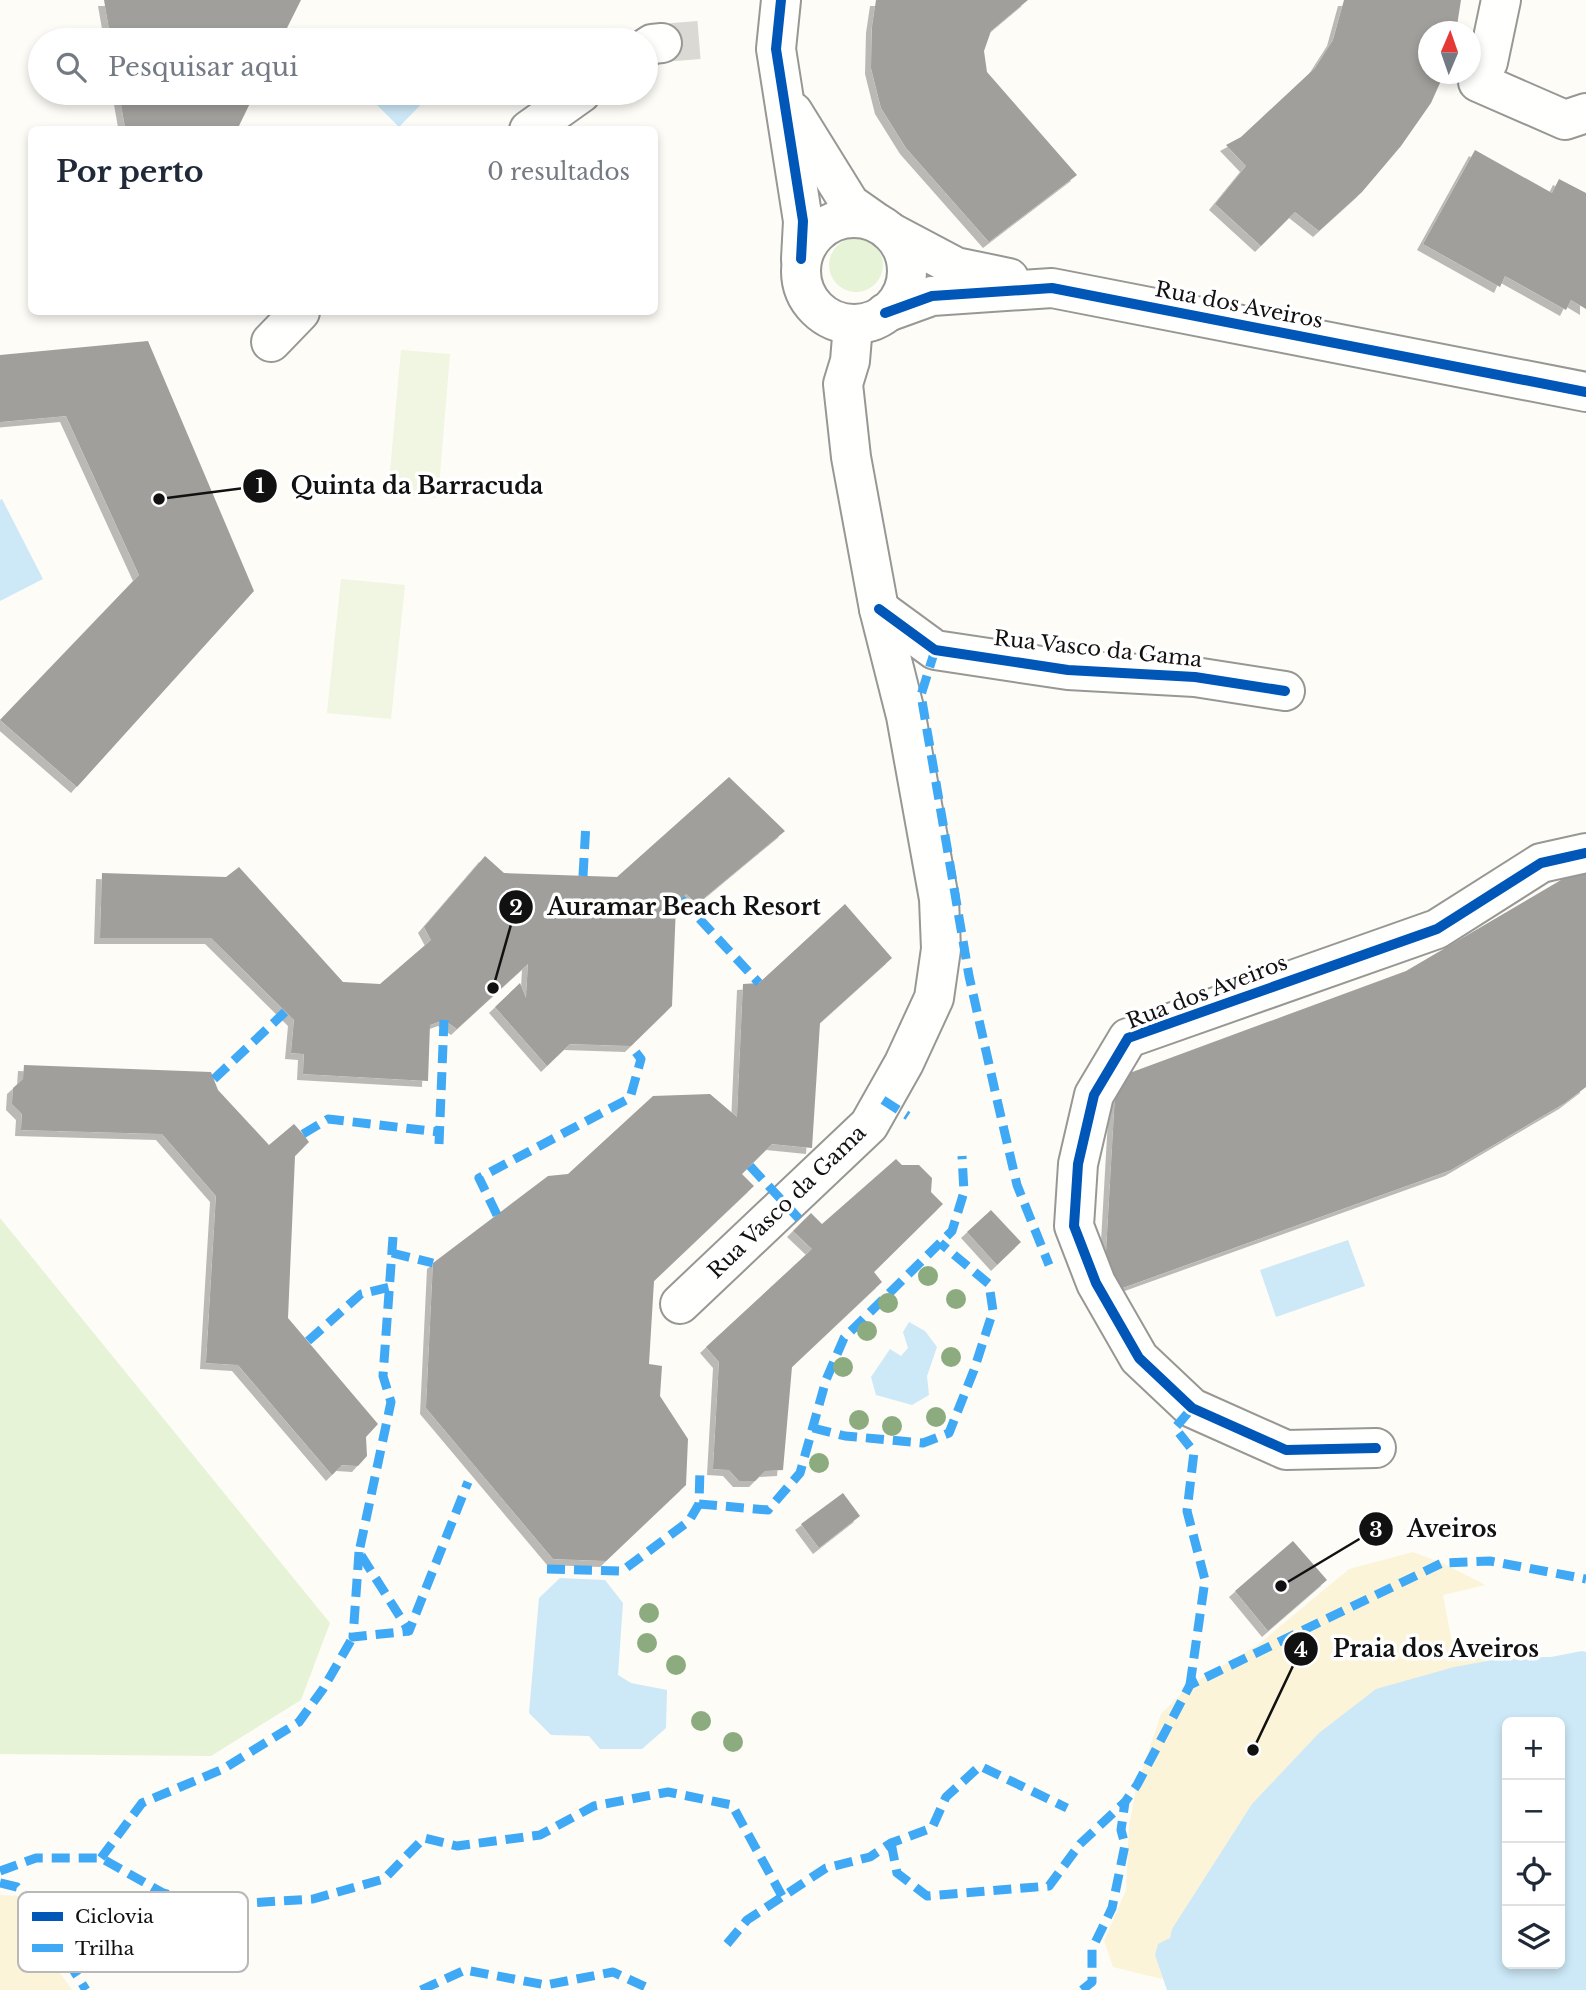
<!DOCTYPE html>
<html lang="pt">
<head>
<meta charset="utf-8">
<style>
	body { margin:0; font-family:"Libre Baskerville",serif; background:#f2f2f3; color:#1f2937 }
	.controls { position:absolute; right:21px; bottom:21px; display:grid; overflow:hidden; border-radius:10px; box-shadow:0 4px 10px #0003 }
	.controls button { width:63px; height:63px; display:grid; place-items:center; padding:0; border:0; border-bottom:2px solid #e0e1e3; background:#fff; color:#1f2937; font:35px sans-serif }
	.compass { position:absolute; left:1418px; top:21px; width:63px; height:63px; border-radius:50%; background:#fff; box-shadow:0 4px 10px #0003; rotate:2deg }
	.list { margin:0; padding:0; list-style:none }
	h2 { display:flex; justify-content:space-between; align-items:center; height:91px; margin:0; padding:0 28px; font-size:30px }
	h2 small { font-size:23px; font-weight:400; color:#747a83 }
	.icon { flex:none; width:38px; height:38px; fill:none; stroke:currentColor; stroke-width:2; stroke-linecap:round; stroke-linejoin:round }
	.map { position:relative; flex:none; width:1586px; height:1990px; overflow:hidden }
	.search { position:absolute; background:#fff; box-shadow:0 4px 10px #0003; left:28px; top:28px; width:630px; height:77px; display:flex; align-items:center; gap:18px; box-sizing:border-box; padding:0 24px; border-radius:38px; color:#747a83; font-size:26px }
	.panel { position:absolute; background:#fff; box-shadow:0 4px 10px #0003; left:28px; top:126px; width:630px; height:189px; border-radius:10px }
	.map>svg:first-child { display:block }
	.green { fill:#e7f3d7 }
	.sand { fill:#fcf4d9 }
	.pitch { fill:#f0f6e1 }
	.water { fill:#cde8f7; fill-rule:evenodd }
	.building { fill:#a19f9c; filter:url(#shadow) }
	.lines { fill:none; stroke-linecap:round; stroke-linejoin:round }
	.minor-tunnel { stroke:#dad9d4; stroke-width:38; stroke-dasharray:38 19; stroke-linecap:butt }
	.minor-casing { stroke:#979795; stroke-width:42 }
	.minor { stroke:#fffffe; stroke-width:38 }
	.quiet { stroke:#3fa9f5; stroke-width:9; stroke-dasharray:18 9; stroke-linecap:butt }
	.cycleway-casing { stroke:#fff; stroke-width:15 }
	.cycleway { stroke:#0057b8; stroke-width:10 }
	.tree { fill:#8cac80 }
	.labels { text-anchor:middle; stroke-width:7; stroke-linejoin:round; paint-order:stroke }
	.street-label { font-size:21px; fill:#111; stroke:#fff }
	.key { fill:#fff; stroke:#b8b8b8; stroke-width:2 }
	.key-label { font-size:19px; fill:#111 }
	.leader { fill:none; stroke:#111; stroke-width:2.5 }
	.callout-dot { fill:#111; stroke:#fff; stroke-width:2.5 }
	.mark-label { font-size:21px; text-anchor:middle; font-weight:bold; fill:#fff }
	.callout-label { font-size:23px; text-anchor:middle; font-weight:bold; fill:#111; stroke:#fff; stroke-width:7; stroke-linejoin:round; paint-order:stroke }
</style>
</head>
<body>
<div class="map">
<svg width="1586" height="1990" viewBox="0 0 1586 1990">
	<defs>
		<filter id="shadow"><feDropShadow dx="-6" dy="6" stdDeviation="0" flood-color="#0004"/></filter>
	</defs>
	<rect width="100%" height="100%" fill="#fdfcf7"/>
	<!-- green -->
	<g class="green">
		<circle cx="856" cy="265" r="27"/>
		<path d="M0 1218 330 1623 301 1700 211 1756 0 1754Z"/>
	</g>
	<!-- sand -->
	<g class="sand">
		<path d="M1413 1552 1442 1563 1486 1585 1443 1595 1453 1647 1504 1658 1185 1940 1162 1979 1113 1967 1104 1941 1126 1890 1129 1826 1137 1785 1161 1714 1190 1685 1259 1644 1349 1569Z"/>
		<path d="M0 1895 21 1896 34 1912 31 1942 58 1970 72 1990H0Z"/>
	</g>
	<!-- pitch -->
	<g class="pitch">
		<path d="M401 350 450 354 438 498 388 494Z"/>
		<path d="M341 579 405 585 391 719 327 713Z"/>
	</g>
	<!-- water -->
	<g class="water">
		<path d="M387 93H432L399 127 376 104Z"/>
		<path d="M2 499 43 579 0 601V500Z"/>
		<path d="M1348 1240 1365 1286 1276 1317 1260 1270Z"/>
		<path d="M909 1322 925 1331 937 1347 927 1376 929 1395 912 1405 876 1395 871 1377 890 1349 901 1356 908 1348 903 1332Z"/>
		<path d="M560 1578 605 1580 623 1603 618 1675 631 1683 667 1690 666 1728 642 1749H600L589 1736 551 1735 529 1713 539 1598Z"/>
		<path d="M1582 1651 1586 1652V1990H1167L1155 1955 1158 1944 1170 1938 1172 1929 1252 1804 1319 1733 1376 1689 1454 1667 1504 1658 1551 1657ZM1560 1722V1964H1507V1722Z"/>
	</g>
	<!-- building -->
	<g class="building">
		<path d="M104 0H301L281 40H111Z"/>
		<path d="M876 0H1028L991 31 984 51 987 72 1077 175 989 242 906 148 881 108 871 68 872 27Z"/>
		<path d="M1344 0H1461L1456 32H1428V74H1444L1431 103 1401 146 1362 192 1319 231 1295 212 1261 246 1215 204 1246 166 1226 145 1241 137 1315 68 1333 40Z"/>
		<path d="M119 93H255L237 130 125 127Z"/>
		<path d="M1475 150 1552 193 1559 179 1586 193V309L1571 300 1566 310 1505 276 1500 287 1423 244Z"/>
		<path d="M148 341 254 591 77 787 0 720 139 575 66 416 0 422V355Z"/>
		<path d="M729 777 785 831 697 904 686 894 676 905 672 1006 631 1046 570 1044 547 1066 495 1007 520 983 526 998 528 964 457 1029 444 1020 430 1025 428 1081 303 1074 304 1054 291 1053 294 1020 211 938H100L102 873 226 877 239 867 343 982 380 984 431 940 424 927 485 856 504 873 617 877Z"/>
		<path d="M1578 870 1586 871V1087L1565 1103 1451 1170 1114 1291 1106 1253 1116 1078 1406 971Z"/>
		<path d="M845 904 892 958 820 1023 812 1148 772 1144 742 1174 754 1186 654 1281 649 1364 662 1366 660 1396 688 1439 686 1485 606 1561 553 1559 426 1408 433 1263 548 1176 568 1174 653 1096 710 1094 737 1117 743 984 759 983Z"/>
		<path d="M24 1065 211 1072 218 1090 269 1145 294 1124 303 1134 309 1142 295 1156 288 1318 378 1424 366 1437 367 1456 358 1466 342 1465 332 1475 238 1365 206 1363 216 1196 162 1134 21 1130 22 1114 12 1104 13 1088 23 1079Z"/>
		<path d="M896 1159 902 1165H919L932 1178 931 1192 943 1204 874 1272 882 1282 792 1367 783 1470 765 1471 755 1481H739L729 1470 713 1469 719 1362 706 1347 812 1249 793 1231 811 1213 822 1224Z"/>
		<path d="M991 1210 1021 1242 997 1265 967 1232Z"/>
		<path d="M843 1493 860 1516 819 1548 801 1524Z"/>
		<path d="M1293 1541 1327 1580 1268 1631 1235 1591Z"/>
	</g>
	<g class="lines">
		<!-- minor-tunnel -->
		<path class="minor-tunnel" d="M662 43 699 40"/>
		<!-- minor casing -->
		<g class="minor-casing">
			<g id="minor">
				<path d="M781 0 776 49 803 221 801 259"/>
				<path d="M1501 0 1488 62 1478 82 1565 120 1586 113"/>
				<path d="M646 48 652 44 662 43"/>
				<path d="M793 112 850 204 877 223"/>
				<path d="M529 130 581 93"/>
				<circle cx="854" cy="271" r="53"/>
				<path d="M890 232 956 267 1009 278"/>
				<path d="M885 313 932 296 1052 288 1586 392"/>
				<path d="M271 342 300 312"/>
				<path d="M879 609 935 650 1068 670 1195 677 1285 691"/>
				<path d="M680 1304 869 1125 904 1063 934 998 941 949 939 899 906 716 879 609 851 457 843 384 850 361 853 325"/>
				<path d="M1376 1448 1286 1450 1192 1408 1139 1358 1096 1283 1074 1226 1078 1164 1094 1095 1128 1038 1437 929 1541 863 1586 853"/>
			</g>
		</g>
		<!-- minor -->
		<use href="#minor" class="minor"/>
		<!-- quiet -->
		<g class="quiet">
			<path d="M935 650 921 695 969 976 998 1104 1017 1185 1049 1265"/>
			<path d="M583 876 586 823"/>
			<path d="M681 899 759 983"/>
			<path d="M214 1079 285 1012"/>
			<path d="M883 1100 908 1116"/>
			<path d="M303 1134 328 1119 439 1132"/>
			<path d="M439 1144 444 1020"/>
			<path d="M750 1166 802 1222"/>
			<path d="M497 1215 479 1178 630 1098 641 1059 631 1046"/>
			<path d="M393 1237 383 1376 391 1402 359 1552 409 1631 468 1482"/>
			<path d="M392 1253 433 1263"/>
			<path d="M308 1341 361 1294 390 1287"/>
			<path d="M813 1428 845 1436 923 1443 949 1433 974 1370 993 1311 989 1284 940 1243"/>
			<path d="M699 1504 768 1510 800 1473 826 1380 844 1338 952 1231 964 1192 962 1156"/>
			<path d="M359 1552 353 1637 409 1631"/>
			<path d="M547 1569 622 1571 689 1521 699 1504 700 1468"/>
			<path d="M1190 1685 1205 1580 1187 1511 1194 1452 1175 1428 1192 1408"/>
			<path d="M891 1843 897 1873 927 1896 1049 1886 1080 1844 1125 1802"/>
			<path d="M101 1858 142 1803 223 1769 299 1722 323 1689 353 1637"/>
			<path d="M0 1871 36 1858H101L163 1893 214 1905 313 1899 384 1879 424 1838 457 1846 540 1835 594 1806 668 1792 732 1805 782 1896"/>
			<path d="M0 1883 17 1887 48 1920 67 1960 86 1990"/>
			<path d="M727 1944 747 1920 826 1868 870 1857 891 1843 932 1828 946 1797 980 1766 1067 1808"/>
			<path d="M421 1990 465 1970 546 1985 613 1972 652 1990"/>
			<path d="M1082 1990 1092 1982V1949L1112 1908 1125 1845 1121 1830 1125 1802 1137 1785 1190 1685 1442 1563 1490 1561 1586 1579"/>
		</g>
		<!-- cycleway casing -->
		<g class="cycleway-casing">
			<g id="cycleway">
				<path d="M781 0 776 49 803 221 801 259"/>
				<path d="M885 313 932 296 1052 288 1586 392"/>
				<path d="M879 609 935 650 1068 670 1195 677 1285 691"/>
				<path d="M1376 1448 1286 1450 1192 1408 1139 1358 1096 1283 1074 1226 1078 1164 1094 1095 1128 1038 1437 929 1541 863 1586 853"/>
			</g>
		</g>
		<!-- cycleway -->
		<use href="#cycleway" class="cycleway"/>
	</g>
	<!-- trees -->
	<g class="tree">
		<circle cx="928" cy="1276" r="10"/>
		<circle cx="956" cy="1299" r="10"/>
		<circle cx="888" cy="1303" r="10"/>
		<circle cx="867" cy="1331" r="10"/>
		<circle cx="951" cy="1357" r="10"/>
		<circle cx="843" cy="1367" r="10"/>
		<circle cx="936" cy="1417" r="10"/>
		<circle cx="859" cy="1420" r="10"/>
		<circle cx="892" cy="1426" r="10"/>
		<circle cx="819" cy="1463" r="10"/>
		<circle cx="649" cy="1613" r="10"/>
		<circle cx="647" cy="1643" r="10"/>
		<circle cx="676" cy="1665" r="10"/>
		<circle cx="701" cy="1721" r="10"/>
		<circle cx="733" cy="1742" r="10"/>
	</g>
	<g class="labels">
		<!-- street labels -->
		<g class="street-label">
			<text transform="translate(1239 305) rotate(11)" y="7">Rua dos Aveiros</text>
			<text transform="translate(1098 649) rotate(6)" y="7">Rua Vasco da Gama</text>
			<text transform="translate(1207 992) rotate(-21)" y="7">Rua dos Aveiros</text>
			<text transform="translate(787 1202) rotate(-44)" y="7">Rua Vasco da Gama</text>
		</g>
	</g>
	<!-- legend -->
	<rect x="18" y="1892" width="230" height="80" rx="10" class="key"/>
	<rect x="32" y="1912" width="31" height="9" fill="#0057b8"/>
	<rect x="32" y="1944" width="31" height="8" fill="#3fa9f5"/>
	<g class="key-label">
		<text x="75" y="1923">Ciclovia</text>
		<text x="75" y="1955">Trilha</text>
	</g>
	<!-- callouts -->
	<path class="leader" d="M159 499L260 486M493 988L516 907M1281 1586L1376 1529M1253 1750L1301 1649"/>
	<g class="callout-dot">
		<circle cx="159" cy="499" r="7"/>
		<circle cx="493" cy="988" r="7"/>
		<circle cx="1281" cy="1586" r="7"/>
		<circle cx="1253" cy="1750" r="7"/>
		<circle cx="260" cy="486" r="18"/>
		<circle cx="516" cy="907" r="18"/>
		<circle cx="1376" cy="1529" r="18"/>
		<circle cx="1301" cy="1649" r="18"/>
	</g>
	<g class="mark-label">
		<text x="260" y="493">1</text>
		<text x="516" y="915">2</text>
		<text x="1376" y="1537">3</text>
		<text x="1301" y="1657">4</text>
	</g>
	<g class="callout-label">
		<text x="417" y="494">Quinta da Barracuda</text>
		<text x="684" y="915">Auramar Beach Resort</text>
		<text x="1452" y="1537">Aveiros</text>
		<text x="1436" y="1657">Praia dos Aveiros</text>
	</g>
</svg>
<div class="controls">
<button>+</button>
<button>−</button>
<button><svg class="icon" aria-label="locate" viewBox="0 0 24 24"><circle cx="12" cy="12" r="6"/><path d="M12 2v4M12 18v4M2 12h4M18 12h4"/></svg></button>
<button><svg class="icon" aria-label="layers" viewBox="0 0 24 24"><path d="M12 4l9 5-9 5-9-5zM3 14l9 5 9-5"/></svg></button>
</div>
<svg class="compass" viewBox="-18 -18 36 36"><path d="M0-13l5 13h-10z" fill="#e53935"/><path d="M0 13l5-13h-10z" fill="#747a83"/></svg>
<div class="search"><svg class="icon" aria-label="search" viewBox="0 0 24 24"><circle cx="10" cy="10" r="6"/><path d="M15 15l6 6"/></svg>Pesquisar aqui</div>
<section class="panel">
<h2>Por perto<small>0 resultados</small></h2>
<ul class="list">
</ul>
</section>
</div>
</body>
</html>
